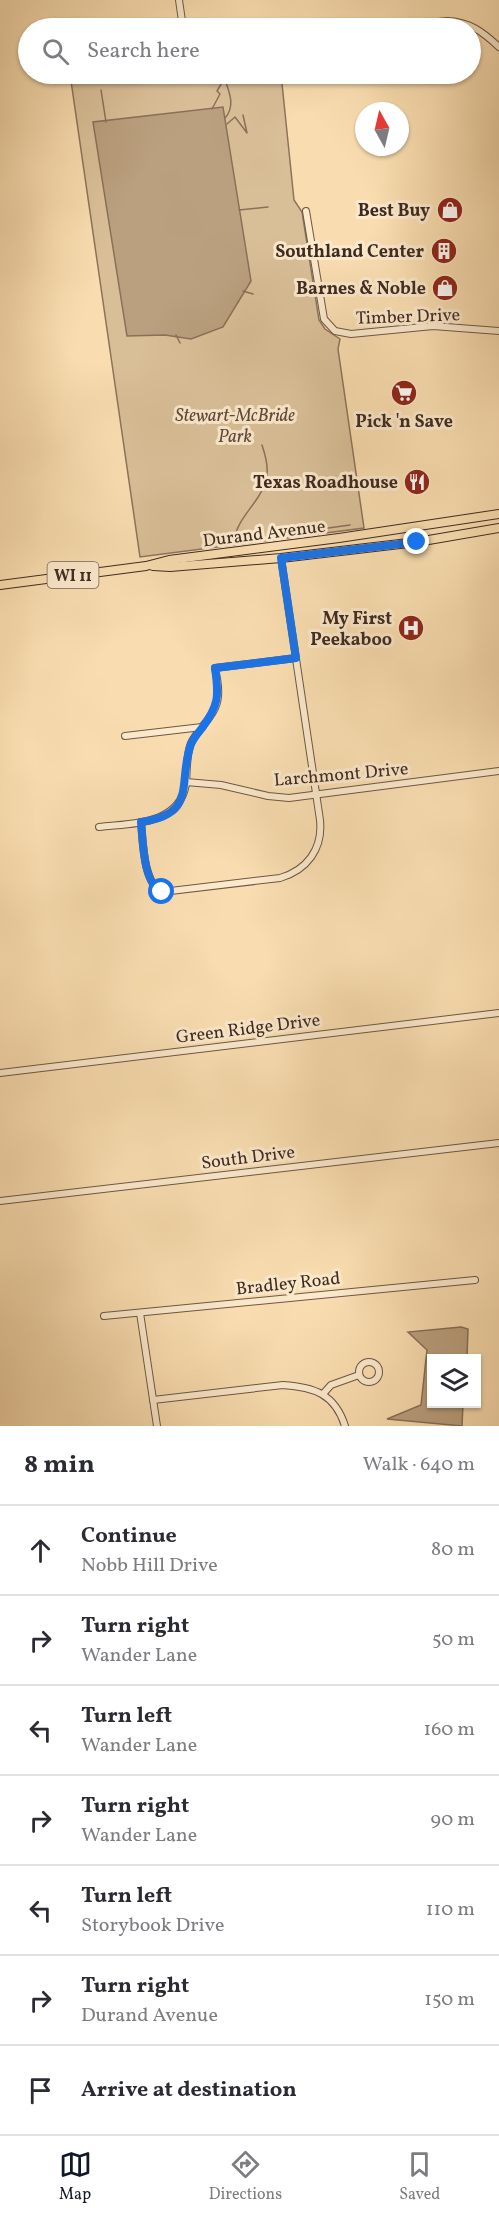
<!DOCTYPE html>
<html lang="en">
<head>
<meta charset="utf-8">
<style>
	body { margin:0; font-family:Vollkorn,serif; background:#f2f2f3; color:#2b2b33 }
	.controls { position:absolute; right:18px; bottom:18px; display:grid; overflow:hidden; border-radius:0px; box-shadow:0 2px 4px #0004 }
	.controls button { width:54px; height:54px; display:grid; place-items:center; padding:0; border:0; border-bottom:2px solid #e1e1e2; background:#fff; color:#2b2b33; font:30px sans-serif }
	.compass { position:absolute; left:355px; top:102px; width:54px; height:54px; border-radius:50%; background:#fff; box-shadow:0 2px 4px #0004; rotate:352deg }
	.stop { position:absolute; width:18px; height:18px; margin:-14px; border:4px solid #1a73e8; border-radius:50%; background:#fff }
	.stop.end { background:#1a73e8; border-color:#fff; box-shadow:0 2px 6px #0008 }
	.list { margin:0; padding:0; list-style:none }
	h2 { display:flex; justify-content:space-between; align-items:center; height:78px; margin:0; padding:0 24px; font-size:26px }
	h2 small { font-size:20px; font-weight:400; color:#7c7c81 }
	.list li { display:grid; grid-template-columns:39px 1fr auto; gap:18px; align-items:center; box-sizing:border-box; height:90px; padding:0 24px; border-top:2px solid #e1e1e2 }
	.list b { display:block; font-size:22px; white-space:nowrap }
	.list p { margin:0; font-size:20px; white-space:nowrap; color:#7c7c81 }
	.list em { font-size:20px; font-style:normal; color:#7c7c81 }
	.icon { flex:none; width:33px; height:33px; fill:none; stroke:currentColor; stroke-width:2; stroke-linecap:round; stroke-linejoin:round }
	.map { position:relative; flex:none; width:499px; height:1426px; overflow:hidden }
	.search { position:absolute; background:#fff; box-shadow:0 2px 4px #0004; left:18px; right:18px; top:18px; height:66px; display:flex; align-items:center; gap:15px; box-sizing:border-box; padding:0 21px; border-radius:33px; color:#7c7c81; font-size:22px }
	.sheet { height:708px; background:#fff }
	nav { display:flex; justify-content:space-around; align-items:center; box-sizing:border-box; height:84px; border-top:2px solid #e1e1e2; background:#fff; font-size:16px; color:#7c7c81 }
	nav a { display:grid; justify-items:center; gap:3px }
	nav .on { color:#111827 }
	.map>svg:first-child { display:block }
	.green { fill:#d9bf98; stroke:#8c745c; stroke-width:1.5 }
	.water { fill:#baa07f; stroke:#897159; stroke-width:1.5 }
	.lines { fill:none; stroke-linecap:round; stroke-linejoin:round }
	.stream { stroke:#897159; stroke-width:1.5 }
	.minor-casing { stroke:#6e5745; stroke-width:8 }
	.major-casing { stroke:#3f2a21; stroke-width:10 }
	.minor { stroke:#fbe9cc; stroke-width:6 }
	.major { stroke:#f9ddb0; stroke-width:8 }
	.route { stroke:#1a73e8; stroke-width:8 }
	.labels { text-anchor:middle; stroke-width:6; stroke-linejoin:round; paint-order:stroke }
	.shield { fill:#fbe9cc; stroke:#776354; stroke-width:1.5 }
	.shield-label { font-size:16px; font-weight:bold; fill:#3f2a21 }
	.poi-label { font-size:18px; font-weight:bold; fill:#3f2a21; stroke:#fbe9cc; text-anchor:end }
	.street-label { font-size:18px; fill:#3f2a21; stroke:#fbe9cc }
	.park-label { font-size:18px; font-style:italic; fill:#5e4839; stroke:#fbe9cc }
</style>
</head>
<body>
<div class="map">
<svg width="499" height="1426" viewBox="0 0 499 1426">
	<rect width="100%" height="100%" fill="#f9ddb0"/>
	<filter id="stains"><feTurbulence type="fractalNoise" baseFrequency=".00333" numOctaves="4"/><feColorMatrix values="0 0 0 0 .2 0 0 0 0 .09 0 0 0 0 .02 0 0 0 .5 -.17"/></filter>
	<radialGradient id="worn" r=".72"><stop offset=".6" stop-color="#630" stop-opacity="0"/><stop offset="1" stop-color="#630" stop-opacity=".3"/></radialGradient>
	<!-- green -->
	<path class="green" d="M70 74H281L294 200 302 212 319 320 325 329 340 339 338 349 364 528 140 557Z"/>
	<!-- water -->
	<g class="water">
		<path d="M223 107 251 281 223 327 191 339 165 335 127 336 93 122Z"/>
		<path d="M461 1327 468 1329 467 1358H432V1404H463L462 1426 387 1419 421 1405 427 1350 408 1332Z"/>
	</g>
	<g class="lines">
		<!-- stream -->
		<g class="stream">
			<path d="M224 77C229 91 236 106 225 118"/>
			<path d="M101 90 106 122"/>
			<path d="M212 109 220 94 217 91 227 74"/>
			<path d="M227 124 235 117 247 133 243 115"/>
			<path d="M239 210 268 207"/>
			<path d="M243 291 253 294"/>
			<path d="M176 335 180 343"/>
			<path d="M262 445C265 454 268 464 267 473 265 500 237 515 234 541L350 525"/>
		</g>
		<!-- minor casing -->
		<g class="minor-casing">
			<g id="minor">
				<path d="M179 0 183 28"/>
				<path d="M377 28 448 21C470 22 483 32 499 47"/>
				<path d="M306 211 324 319 335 331 351 334 433 326 499 331"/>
				<path d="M125 736 202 727"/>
				<path d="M186 782 221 785 268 796 289 798 499 771"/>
				<path d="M141 822C143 841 143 883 162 892L280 878C307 870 323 849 320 820L281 558"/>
				<path d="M99 827C131 823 179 826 186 784 187 771 186 756 191 743 199 727 217 715 218 696 219 687 217 677 215 668L296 658"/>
				<path d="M0 1073 499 1013"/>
				<path d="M0 1201 499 1143"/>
				<path d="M140 1313 157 1426"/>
				<path d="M104 1316 475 1280"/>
				<circle cx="369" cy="1372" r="10"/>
				<path d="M323 1394 331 1385 359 1375"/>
				<path d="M153 1400 283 1385C314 1387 335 1394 345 1426"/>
			</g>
		</g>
		<!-- major casing -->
		<g class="major-casing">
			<g id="major">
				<path d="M153 566 170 567 281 558 417 542 499 528"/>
				<path d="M0 585 146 566 169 560 339 538 499 514"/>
			</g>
		</g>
		<!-- minor -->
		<use href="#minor" class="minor"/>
		<!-- major -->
		<use href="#major" class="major"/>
	</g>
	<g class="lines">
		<!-- route -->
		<path class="route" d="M162 892C143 884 143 841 141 822 197 814 178 785 190 747 192 740 197 734 202 728 219 705 219 696 215 668L296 658 281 558 417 542"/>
	</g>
	<!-- icons -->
	<defs>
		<g id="shop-disc" transform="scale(1.35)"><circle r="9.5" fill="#8f2418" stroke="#fbe9cc"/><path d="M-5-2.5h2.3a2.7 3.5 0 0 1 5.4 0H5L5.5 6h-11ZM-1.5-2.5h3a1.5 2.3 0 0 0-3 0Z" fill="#fff"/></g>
		<g id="building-disc" transform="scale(1.35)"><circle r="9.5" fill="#8f2418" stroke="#fbe9cc"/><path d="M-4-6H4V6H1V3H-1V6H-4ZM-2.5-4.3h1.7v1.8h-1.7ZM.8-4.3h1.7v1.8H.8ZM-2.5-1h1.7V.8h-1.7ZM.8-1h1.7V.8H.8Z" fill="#fff"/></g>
		<g id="supermarket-disc" transform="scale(1.35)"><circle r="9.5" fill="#8f2418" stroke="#fbe9cc"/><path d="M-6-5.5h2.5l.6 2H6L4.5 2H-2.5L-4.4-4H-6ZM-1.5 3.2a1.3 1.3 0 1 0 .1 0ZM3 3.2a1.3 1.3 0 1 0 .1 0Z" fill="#fff"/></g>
		<g id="restaurant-disc" transform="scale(1.35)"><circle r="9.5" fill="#8f2418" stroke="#fbe9cc"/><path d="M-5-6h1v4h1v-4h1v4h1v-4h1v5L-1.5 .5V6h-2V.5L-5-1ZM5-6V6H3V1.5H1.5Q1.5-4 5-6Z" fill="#fff"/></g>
		<g id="hospital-disc" transform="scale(1.35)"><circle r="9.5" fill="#8f2418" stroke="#fbe9cc"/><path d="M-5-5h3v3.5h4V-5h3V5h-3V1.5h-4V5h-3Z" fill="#fff"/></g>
	</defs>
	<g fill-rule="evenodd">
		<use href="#shop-disc" x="450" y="210"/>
		<use href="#building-disc" x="444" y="251"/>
		<use href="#shop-disc" x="445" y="288"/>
		<use href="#supermarket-disc" x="404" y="393"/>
		<use href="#restaurant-disc" x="417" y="482"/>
		<use href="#hospital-disc" x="411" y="628"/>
	</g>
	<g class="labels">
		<!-- shield labels -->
		<rect class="shield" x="47.5" y="562" width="51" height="26" rx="4.5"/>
		<g class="shield-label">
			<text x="73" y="581">WI 11</text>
		</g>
		<!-- poi labels -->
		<g class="poi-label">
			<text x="430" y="216">Best Buy</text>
			<text x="424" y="257">Southland Center</text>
			<text x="426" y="294">Barnes &amp; Noble</text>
			<text x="404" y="427" text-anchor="middle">Pick 'n Save</text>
			<text x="398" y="488">Texas Roadhouse</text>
			<text x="392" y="624">My First<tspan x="392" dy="21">Peekaboo</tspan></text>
		</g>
		<!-- street labels -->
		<g class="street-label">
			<text transform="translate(408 316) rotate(-2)" y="6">Timber Drive</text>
			<text transform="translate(264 533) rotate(-7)" y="6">Durand Avenue</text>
			<text transform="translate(341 774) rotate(-5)" y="6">Larchmont Drive</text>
			<text transform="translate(248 1028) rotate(-7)" y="6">Green Ridge Drive</text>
			<text transform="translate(248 1157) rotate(-7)" y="6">South Drive</text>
			<text transform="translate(288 1283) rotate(-6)" y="6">Bradley Road</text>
		</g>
		<!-- park labels -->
		<g class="park-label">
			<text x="235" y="421">Stewart-McBride<tspan x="235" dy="21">Park</tspan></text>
		</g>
	</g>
	<rect width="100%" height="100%" filter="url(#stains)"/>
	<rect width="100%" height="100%" fill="url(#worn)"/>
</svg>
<div class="controls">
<button><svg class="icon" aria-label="layers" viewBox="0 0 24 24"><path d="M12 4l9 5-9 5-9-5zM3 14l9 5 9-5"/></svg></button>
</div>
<svg class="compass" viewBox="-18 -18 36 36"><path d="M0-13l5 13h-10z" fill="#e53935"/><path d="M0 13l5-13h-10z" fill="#7c7c81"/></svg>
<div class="stop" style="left:162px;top:892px"></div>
<div class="stop end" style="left:417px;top:542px"></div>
<div class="search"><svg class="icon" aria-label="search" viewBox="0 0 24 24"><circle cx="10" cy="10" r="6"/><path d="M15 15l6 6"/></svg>Search here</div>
</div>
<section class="sheet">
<h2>8 min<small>Walk · 640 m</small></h2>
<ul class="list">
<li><svg class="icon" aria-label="ahead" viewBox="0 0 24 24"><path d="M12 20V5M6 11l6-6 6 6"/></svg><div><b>Continue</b><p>Nobb Hill Drive</p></div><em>80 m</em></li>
<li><svg class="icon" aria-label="right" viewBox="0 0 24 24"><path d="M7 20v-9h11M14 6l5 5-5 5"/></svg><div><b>Turn right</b><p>Wander Lane</p></div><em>50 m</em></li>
<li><svg class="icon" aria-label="left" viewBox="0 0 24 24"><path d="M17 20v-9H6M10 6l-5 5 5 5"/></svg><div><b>Turn left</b><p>Wander Lane</p></div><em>160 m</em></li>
<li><svg class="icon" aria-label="right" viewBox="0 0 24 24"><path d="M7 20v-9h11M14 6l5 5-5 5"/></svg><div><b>Turn right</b><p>Wander Lane</p></div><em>90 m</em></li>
<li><svg class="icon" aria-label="left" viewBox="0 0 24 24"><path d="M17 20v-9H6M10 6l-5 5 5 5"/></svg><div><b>Turn left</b><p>Storybook Drive</p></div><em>110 m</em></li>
<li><svg class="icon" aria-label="right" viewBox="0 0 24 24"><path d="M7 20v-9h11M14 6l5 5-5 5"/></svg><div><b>Turn right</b><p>Durand Avenue</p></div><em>150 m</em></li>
<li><svg class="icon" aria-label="arrive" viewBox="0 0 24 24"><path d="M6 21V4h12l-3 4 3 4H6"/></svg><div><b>Arrive at destination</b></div></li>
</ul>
</section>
<nav>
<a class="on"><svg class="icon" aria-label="map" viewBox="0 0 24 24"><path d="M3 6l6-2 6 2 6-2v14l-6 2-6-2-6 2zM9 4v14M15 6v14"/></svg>Map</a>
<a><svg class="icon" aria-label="directions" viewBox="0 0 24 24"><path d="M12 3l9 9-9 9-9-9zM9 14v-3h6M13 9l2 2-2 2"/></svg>Directions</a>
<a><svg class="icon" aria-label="saved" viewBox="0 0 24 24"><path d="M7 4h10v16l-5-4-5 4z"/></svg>Saved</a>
</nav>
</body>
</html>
